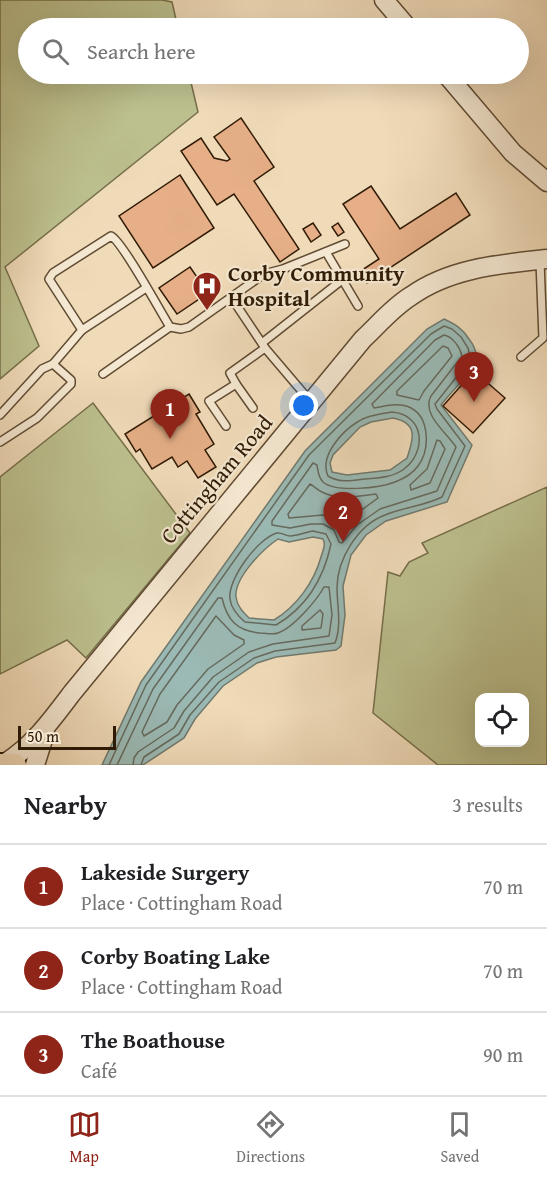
<!DOCTYPE html>
<html lang="en">
<head>
<meta charset="utf-8">
<style>
	body { margin:0; font-family:"Gentium Book Plus",serif; background:#f6f6f6; color:#202124 }
	.controls { position:absolute; right:18px; bottom:18px; display:grid; overflow:hidden; border-radius:12px; box-shadow:0 6px 24px #0002 }
	.controls button { width:54px; height:54px; display:grid; place-items:center; padding:0; border:0; border-bottom:2px solid #e0e0e0; background:#fff; color:#202124; font:30px sans-serif }
	.scale { position:absolute; left:18px; bottom:15px; width:98px; box-sizing:border-box; padding-left:6px; border:3px solid #301b06; border-top:0; font-size:16px; line-height:21px; white-space:nowrap; color:#301b06; -webkit-text-stroke:4px #f5e8d2; paint-order:stroke }
	.you { position:absolute; left:304px; top:406px; width:21px; height:21px; margin:-15px; border:4px solid #fff; border-radius:50%; background:#1a73e8; box-shadow:0 0 0 9px #1a73e833 }
	.badge { display:grid; place-items:center; width:39px; height:39px; border-radius:50%; background:#8f2418; color:#fff; font-size:20px; font-weight:700 }
	.pin { position:absolute; translate:-50% -50px; filter:drop-shadow(0 2px 3px #0008) }
	.pin::after { content:''; position:absolute; top:32px; width:21px; height:18px; background:inherit; clip-path:polygon(0 0,100% 0,50% 100%) }
	.list { margin:0; padding:0; list-style:none }
	h2 { display:flex; justify-content:space-between; align-items:center; height:78px; margin:0; padding:0 24px; font-size:26px }
	h2 small { font-size:20px; font-weight:400; color:#757577 }
	.list li { display:grid; grid-template-columns:39px 1fr auto; gap:18px; align-items:center; box-sizing:border-box; height:84px; padding:0 24px; border-top:2px solid #e0e0e0 }
	.list b { display:block; font-size:22px; white-space:nowrap }
	.list p { margin:0; font-size:20px; white-space:nowrap; color:#757577 }
	.list em { font-size:20px; font-style:normal; color:#757577 }
	.icon { flex:none; width:33px; height:33px; fill:none; stroke:currentColor; stroke-width:2; stroke-linecap:round; stroke-linejoin:round }
	.map { position:relative; flex:none; width:547px; height:765px; overflow:hidden }
	.search { position:absolute; background:#fff; box-shadow:0 6px 24px #0002; left:18px; right:18px; top:18px; height:66px; display:flex; align-items:center; gap:15px; box-sizing:border-box; padding:0 21px; border-radius:33px; color:#757577; font-size:22px }
	.sheet { height:330px; background:#fff }
	nav { display:flex; justify-content:space-around; align-items:center; box-sizing:border-box; height:84px; border-top:2px solid #e0e0e0; background:#fff; font-size:16px; color:#757577 }
	nav a { display:grid; justify-items:center; gap:3px }
	nav .on { color:#8f2418 }
	.map>svg:first-child { display:block }
	.green { fill:#bcc08e; stroke:#766e4a; stroke-width:1.5; fill-rule:evenodd }
	.water { fill:#9bbab5; stroke:#707a6f; stroke-width:1.5; fill-rule:evenodd }
	.lines { fill:none; stroke-linecap:round; stroke-linejoin:round }
	.shore { stroke:#666a5e; stroke-width:1.5 }
	.building { fill:#e6af87; stroke:#301b06; stroke-width:1.5 }
	.service-casing { stroke:#604b33; stroke-width:10 }
	.tertiary-casing { stroke:#604b33; stroke-width:21 }
	.trunk-casing { stroke:#301b06; stroke-width:26 }
	.service { stroke:#f5e8d2; stroke-width:7 }
	.tertiary { stroke:#f5e8d2; stroke-width:18 }
	.trunk { stroke:#f0dbb9; stroke-width:22 }
	.labels { text-anchor:middle; stroke-width:4.5; stroke-linejoin:round; paint-order:stroke }
	.poi-label { font-size:22px; font-weight:bold; fill:#301b06; stroke:#f5e8d2; text-anchor:start }
	.street-label { font-size:22px; fill:#301b06; stroke:#f5e8d2 }
</style>
</head>
<body>
<div class="map">
<svg width="547" height="765" viewBox="0 0 547 765">
	<rect width="100%" height="100%" fill="#f0dbb9"/>
	<filter id="stains"><feTurbulence type="fractalNoise" baseFrequency=".00333" numOctaves="4"/><feColorMatrix values="0 0 0 0 .2 0 0 0 0 .09 0 0 0 0 .02 0 0 0 .5 -.17"/></filter>
	<radialGradient id="worn" r=".72"><stop offset=".6" stop-color="#630" stop-opacity="0"/><stop offset="1" stop-color="#630" stop-opacity=".3"/></radialGradient>
	<!-- green -->
	<g class="green">
		<path d="M0 0H162L172 2 178 28H28V74H189L198 112 5 267 39 346 0 379Z"/>
		<path d="M93 403 190 533 86 658 67 640 0 674V477Z"/>
		<path d="M547 487V765H438L373 713 388 572 400 576 409 562 428 553 422 543ZM480 698H524V742H480Z"/>
	</g>
	<!-- water -->
	<path class="water" d="M444 319C455 324 463 329 469 339 473 344 476 350 476 356 476 369 449 394 441 405L472 445 447 502 386 521 366 535 351 555 343 586 345 615 341 646 336 650 276 657 257 663 223 686 195 719 184 738 143 765H102L141 682 305 451 427 329ZM393 418C418 423 414 438 407 458L390 470 347 475 332 472 330 463 333 455 360 427 371 422ZM313 537 323 539C326 545 323 550 321 557 314 582 297 606 274 620L249 618C243 612 237 606 236 597 234 578 263 549 278 539L289 542Z"/>
	<g class="lines">
		<!-- shore -->
		<g class="shore">
			<path d="M444 335C453 337 460 347 462 356L431 396C421 414 447 433 456 447L437 491 380 509 357 525 342 543 339 542 334 530 323 524H311L290 528 272 525V521L313 463 317 465C318 471 318 477 323 482 335 493 380 488 395 482 403 479 413 473 418 466 430 450 430 418 411 408 399 402 386 406 374 408L372 404 435 340Z"/>
			<path d="M443 346 448 348 452 356 424 391 419 400 397 395V391Z"/>
			<path d="M392 412C426 415 426 453 404 469 392 478 377 478 364 479 350 481 339 483 328 476 319 456 342 431 359 421 368 415 381 414 392 412Z"/>
			<path d="M437 440 440 441 445 449 430 483 411 490 410 485 427 469Z"/>
			<path d="M310 484C314 486 317 490 322 492 339 501 358 496 376 494L378 498 352 517 344 526 323 515 289 518 288 514Z"/>
			<path d="M313 531 326 534 331 544C324 577 307 607 276 625L245 622C238 616 231 608 230 599 227 580 258 538 277 533 282 532 285 536 290 536 297 536 306 532 313 531Z"/>
			<path d="M320 610 323 614 321 628 302 630V626Z"/>
			<path d="M216 616 234 635 244 640V644L208 669 177 705 167 722 144 736 142 732 160 694Z"/>
			<path d="M109 765 146 685 309 455 431 334 444 326 452 329 461 337 468 348 470 357 466 365 435 404 437 409 465 446 442 497C424 506 404 507 385 515 358 525 337 559 337 588 337 606 342 625 335 643L275 651 254 658 219 682 190 715 179 734 144 757 141 765"/>
			<path d="M117 765 153 689 218 598H222C227 620 237 631 260 633 266 633 273 635 278 633 293 628 317 600 324 587H329L332 615 329 636 273 644 249 652 213 677 184 711 174 728 138 752 134 758 133 765"/>
		</g>
	</g>
	<!-- building -->
	<g class="building">
		<path d="M241 118 274 167 254 181 299 249 280 262 234 194 217 205 181 151 201 138 214 158 227 161 230 159 214 137Z"/>
		<path d="M180 175 214 228 153 268 119 216Z"/>
		<path d="M371 186 400 229 456 193 470 215 367 283 359 272 379 259 343 204Z"/>
		<path d="M313 223 321 235 311 242 303 229Z"/>
		<path d="M338 223 344 232 338 236 332 227Z"/>
		<path d="M190 267 208 293 177 314 159 288Z"/>
		<path d="M474 371 505 398 473 433 443 406Z"/>
		<path d="M189 394 200 412 196 414 214 444 205 450 216 467 198 478 187 461 178 467 172 457 152 469 140 449 136 452 125 434Z"/>
	</g>
	<g class="lines">
		<!-- service casing -->
		<g class="service-casing">
			<g id="service">
				<path d="M326 252 358 306"/>
				<path d="M146 288 82 330 49 279 53 273 111 236C122 241 160 311 170 327L181 329 189 327 264 274 283 269 345 244"/>
				<path d="M231 297 265 348 311 402"/>
				<path d="M262 343 342 280"/>
				<path d="M521 357 543 338 540 262"/>
				<path d="M103 374 170 327"/>
				<path d="M236 384 253 408"/>
				<path d="M0 415 42 369 53 364 82 330"/>
				<path d="M226 426 209 401 236 384 230 373 265 348"/>
				<path d="M0 442 37 418 71 384V380L53 364"/>
			</g>
		</g>
		<!-- tertiary casing -->
		<g class="tertiary-casing">
			<g id="tertiary">
				<path d="M384 0 408 28"/>
				<path d="M446 74 513 153 547 182"/>
				<path d="M2 765C32 747 51 721 72 693L363 339C378 325 393 307 411 296 450 268 500 264 547 259"/>
				<path d="M35 765 45 733"/>
			</g>
		</g>
		<!-- trunk casing -->
		<g class="trunk-casing">
			<path id="trunk" d="M1 765H15"/>
		</g>
		<!-- service -->
		<use href="#service" class="service"/>
		<!-- tertiary -->
		<use href="#tertiary" class="tertiary"/>
		<!-- trunk -->
		<use href="#trunk" class="trunk"/>
	</g>
	<!-- icons -->
	<defs>
		<g id="hospital-pin" transform="scale(1.5)"><path d="M0 17L-7.5 6A9.5 9.5 0 1 1 7.5 6Z" fill="#8f2418" stroke="#f5e8d2"/><path d="M-5-5h3v3.5h4V-5h3V5h-3V1.5h-4V5h-3Z" fill="#fff"/></g>
	</defs>
	<g fill-rule="evenodd">
		<use href="#hospital-pin" x="207" y="286"/>
	</g>
	<g class="labels">
		<!-- poi labels -->
		<g class="poi-label">
			<text x="228" y="281">Corby Community<tspan x="228" dy="25">Hospital</tspan></text>
		</g>
		<!-- street labels -->
		<g class="street-label">
			<text transform="translate(216 479) rotate(-50)" y="8">Cottingham Road</text>
		</g>
	</g>
	<rect width="100%" height="100%" filter="url(#stains)"/>
	<rect width="100%" height="100%" fill="url(#worn)"/>
</svg>
<div class="controls">
<button><svg class="icon" aria-label="locate" viewBox="0 0 24 24"><circle cx="12" cy="12" r="6"/><path d="M12 2v4M12 18v4M2 12h4M18 12h4"/></svg></button>
</div>
<div class="scale">50 m</div>
<div class="you"></div>
<div class="pin badge" style="left:170px;top:439px">1</div>
<div class="pin badge" style="left:343px;top:542px">2</div>
<div class="pin badge" style="left:474px;top:402px">3</div>
<div class="search"><svg class="icon" aria-label="search" viewBox="0 0 24 24"><circle cx="10" cy="10" r="6"/><path d="M15 15l6 6"/></svg>Search here</div>
</div>
<section class="sheet">
<h2>Nearby<small>3 results</small></h2>
<ul class="list">
<li><span class="badge">1</span><div><b>Lakeside Surgery</b><p>Place · Cottingham Road</p></div><em>70 m</em></li>
<li><span class="badge">2</span><div><b>Corby Boating Lake</b><p>Place · Cottingham Road</p></div><em>70 m</em></li>
<li><span class="badge">3</span><div><b>The Boathouse</b><p>Café</p></div><em>90 m</em></li>
</ul>
</section>
<nav>
<a class="on"><svg class="icon" aria-label="map" viewBox="0 0 24 24"><path d="M3 6l6-2 6 2 6-2v14l-6 2-6-2-6 2zM9 4v14M15 6v14"/></svg>Map</a>
<a><svg class="icon" aria-label="directions" viewBox="0 0 24 24"><path d="M12 3l9 9-9 9-9-9zM9 14v-3h6M13 9l2 2-2 2"/></svg>Directions</a>
<a><svg class="icon" aria-label="saved" viewBox="0 0 24 24"><path d="M7 4h10v16l-5-4-5 4z"/></svg>Saved</a>
</nav>
</body>
</html>
